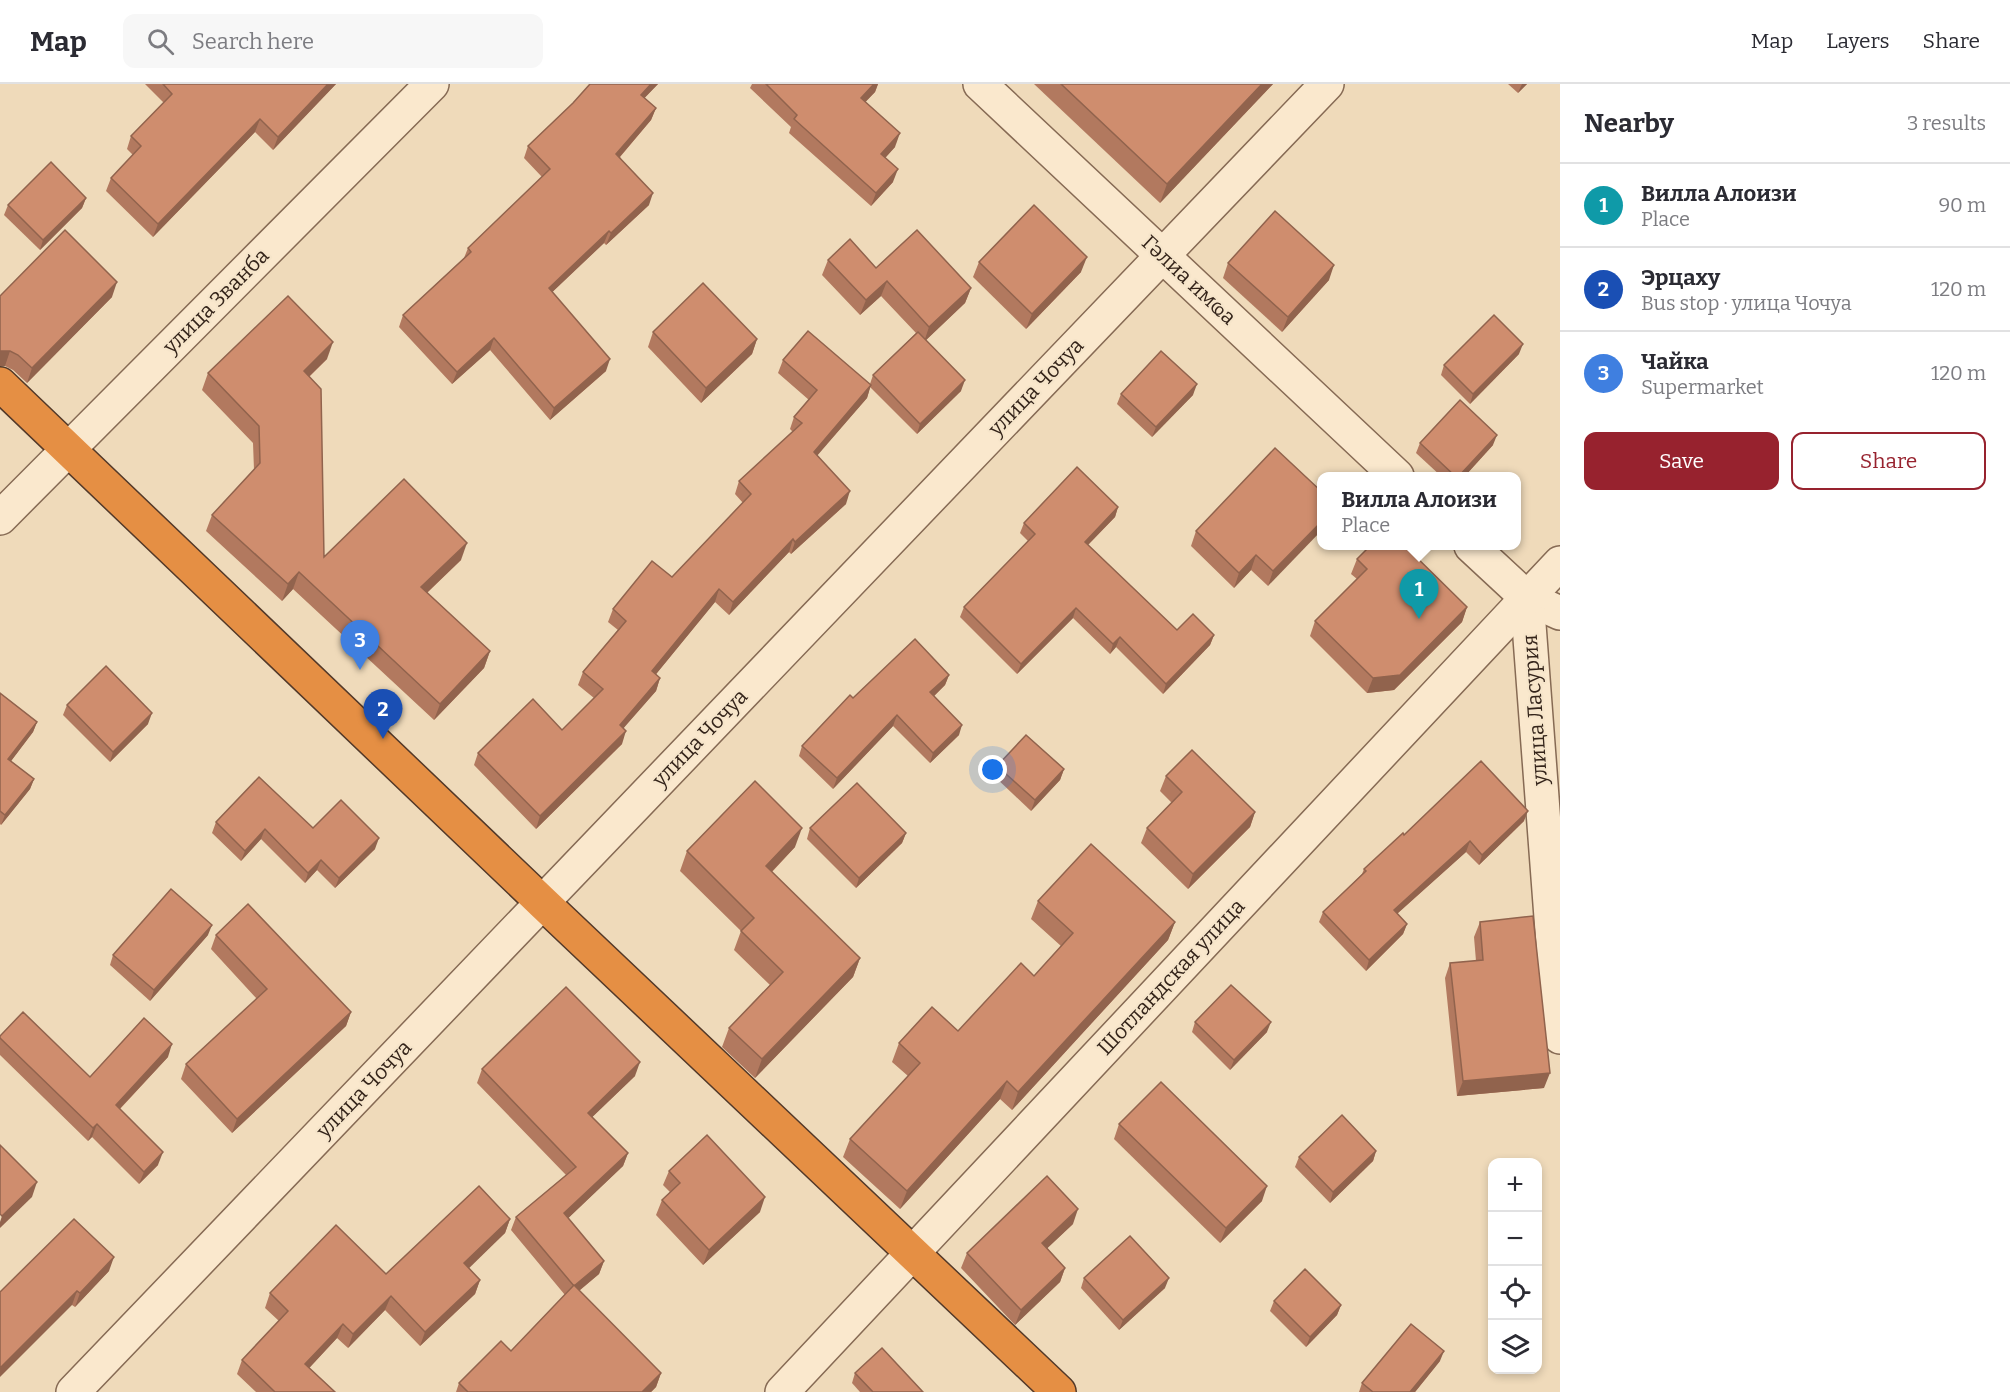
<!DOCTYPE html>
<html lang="en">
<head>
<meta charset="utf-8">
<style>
	body { margin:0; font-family:Bitter,serif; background:#f7f7f7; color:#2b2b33 }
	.controls { position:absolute; right:18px; bottom:18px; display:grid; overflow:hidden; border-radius:12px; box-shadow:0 3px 9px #0003 }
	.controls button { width:54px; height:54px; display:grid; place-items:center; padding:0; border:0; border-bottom:2px solid #e1e1e2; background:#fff; color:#2b2b33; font:30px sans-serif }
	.you { position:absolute; left:993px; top:686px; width:21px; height:21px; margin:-15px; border:4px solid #fff; border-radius:50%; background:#1a73e8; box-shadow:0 0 0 9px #1a73e833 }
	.badge { display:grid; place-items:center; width:39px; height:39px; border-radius:50%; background:#97222e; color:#fff; font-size:20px; font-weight:700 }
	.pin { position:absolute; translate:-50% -50px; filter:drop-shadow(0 2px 3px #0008) }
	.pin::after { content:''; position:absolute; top:32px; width:21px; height:18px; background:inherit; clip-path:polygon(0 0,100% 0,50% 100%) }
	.popup { position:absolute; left:1317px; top:388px; width:204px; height:78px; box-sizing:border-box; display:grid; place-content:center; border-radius:12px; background:#fff; filter:drop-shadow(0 2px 4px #0005); font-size:20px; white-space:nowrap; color:#7c7c81 }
	.popup b { font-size:22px; color:#2b2b33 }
	.popup::after { content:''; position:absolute; left:50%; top:100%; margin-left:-12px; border:12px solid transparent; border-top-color:#fff }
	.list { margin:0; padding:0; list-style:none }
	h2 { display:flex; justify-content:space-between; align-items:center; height:78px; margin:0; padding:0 24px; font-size:26px }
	h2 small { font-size:20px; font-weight:400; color:#7c7c81 }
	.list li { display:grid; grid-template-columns:39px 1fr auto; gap:18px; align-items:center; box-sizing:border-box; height:84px; padding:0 24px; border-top:2px solid #e1e1e2 }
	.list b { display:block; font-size:22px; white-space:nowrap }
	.list p { margin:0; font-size:20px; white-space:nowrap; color:#7c7c81 }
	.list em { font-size:20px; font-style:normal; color:#7c7c81 }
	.actions { display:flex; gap:12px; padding:18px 24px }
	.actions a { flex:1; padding:14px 0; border:2px solid #97222e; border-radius:12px; text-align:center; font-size:21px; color:#97222e }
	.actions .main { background:#97222e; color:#fff }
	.icon { flex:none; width:33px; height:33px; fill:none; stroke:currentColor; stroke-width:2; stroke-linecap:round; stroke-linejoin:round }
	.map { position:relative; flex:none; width:1560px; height:1308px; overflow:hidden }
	header { display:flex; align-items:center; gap:36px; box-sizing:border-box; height:84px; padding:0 30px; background:#fff; border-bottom:2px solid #e1e1e2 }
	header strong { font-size:28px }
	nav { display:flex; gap:33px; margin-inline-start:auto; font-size:21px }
	.search { width:420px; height:54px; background:#f7f7f7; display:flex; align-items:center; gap:15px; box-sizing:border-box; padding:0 21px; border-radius:12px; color:#7c7c81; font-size:22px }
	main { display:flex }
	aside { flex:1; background:#fff }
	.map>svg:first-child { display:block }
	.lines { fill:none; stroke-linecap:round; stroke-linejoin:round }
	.minor-casing { stroke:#866a54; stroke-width:36 }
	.highway-casing { stroke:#533929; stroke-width:36 }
	.minor { stroke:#fae8cd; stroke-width:33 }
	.highway { stroke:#e58f44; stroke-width:33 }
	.wall { fill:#b2795f }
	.shaded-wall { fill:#91634d }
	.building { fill:#cf8d6e; stroke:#91634d; stroke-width:1.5 }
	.labels { text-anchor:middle; stroke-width:4.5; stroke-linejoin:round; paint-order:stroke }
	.street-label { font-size:21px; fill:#34241a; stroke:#f6e5ca }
</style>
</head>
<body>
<header>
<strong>Map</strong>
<div class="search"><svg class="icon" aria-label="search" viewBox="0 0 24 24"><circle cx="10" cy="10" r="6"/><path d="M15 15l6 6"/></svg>Search here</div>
<nav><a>Map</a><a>Layers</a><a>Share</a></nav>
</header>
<main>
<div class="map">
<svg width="1560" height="1308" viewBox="0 0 1560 1308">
	<rect width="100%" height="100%" fill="#efdaba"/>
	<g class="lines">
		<!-- minor casing -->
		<g class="minor-casing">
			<g id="minor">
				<path d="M980 0 1397 392"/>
				<path d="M0 434 432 0"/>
				<path d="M1471 462 1527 514 1560 529"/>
				<path d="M1527 514 1560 953"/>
				<path d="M73 1308 1327 0"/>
				<path d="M782 1308 1560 479"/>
			</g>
		</g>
		<!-- highway casing -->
		<g class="highway-casing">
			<path id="highway" d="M0 300 543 819 1059 1308"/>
		</g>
		<!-- minor -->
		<use href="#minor" class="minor"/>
		<!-- highway -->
		<use href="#highway" class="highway"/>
	</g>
	<!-- wall -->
	<g class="wall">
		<path d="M145 0H336L273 66 255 48 153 153 106 107 111 94 133 71 127 65 131 52 164 19Z"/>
		<path d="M590 0H658L644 14 656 24 651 36 620 73 649 121 606 161 604 159 552 208 606 287 550 336 490 266 452 300 399 243 403 231 464 174 468 164 542 93 524 74 528 62 573 19Z"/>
		<path d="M752 0H878L875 8 865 18 895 63 885 74 893 98 871 122 789 49 791 43 750 4Z"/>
		<path d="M1034 0H1273L1160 119Z"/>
		<path d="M1508 0H1527L1518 9Z"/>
		<path d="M86 114 82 124 40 166 4 131 8 121Z"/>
		<path d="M828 176 876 184 971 204 965 219 926 256 961 307 917 350 870 303 867 314 817 371 846 420 791 470 789 468 729 531 715 518 656 590 660 594 656 607 623 644 622 660 536 745 474 681 478 669 562 646 594 614 578 601 583 588 618 546 608 538 613 525 672 493 743 419 735 410 739 397 793 348 790 345 794 333 809 316 778 289 783 276 870 300 873 291 916 249 881 212 860 231 822 191Z"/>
		<path d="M979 178 1081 188 1026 245 973 193Z"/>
		<path d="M1228 179 1329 196 1282 248 1223 194Z"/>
		<path d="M0 212 112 213 27 299 13 286 5 282Z"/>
		<path d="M653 248 757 255 752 270 701 319 648 263Z"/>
		<path d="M1519 270 1470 320 1441 291 1444 281Z"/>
		<path d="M327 275 309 293 324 473 461 476 427 509 490 567 484 584 434 636 293 505 282 517 206 447 212 431 254 386 253 359 202 306 208 289Z"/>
		<path d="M1121 310 1193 311 1152 353 1117 320Z"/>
		<path d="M1420 359 1493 361 1464 393H1442L1416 369Z"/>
		<path d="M1322 408 1268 502 1251 486 1234 504 1191 462 1196 447Z"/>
		<path d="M1118 423 1115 433 1088 461 1177 546 1214 551 1210 561 1163 610 1116 563 1110 570 1073 534 1017 590 960 533 964 523 1028 457 1020 449 1024 439Z"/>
		<path d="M1357 475 1467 523 1462 538 1394 606 1367 609 1310 552 1315 537 1357 495 1351 490Z"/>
		<path d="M949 591 945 601 934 612 959 651 930 679 893 642 833 705 799 672 802 662 853 614Z"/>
		<path d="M0 609 37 638 33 648 11 677 34 695 30 705 1 741 0 740Z"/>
		<path d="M67 621 148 640 110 678 63 631Z"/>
		<path d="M997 682 1064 685 1060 696 1031 727 994 692Z"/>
		<path d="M1166 692 1255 728 1250 743 1188 805 1141 759 1147 744 1172 719 1160 707Z"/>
		<path d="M1524 737 1479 781 1466 768 1397 830 1407 840 1403 850 1366 887 1319 838 1323 828 1362 790 1364 785 1404 751Z"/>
		<path d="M216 738 313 744 375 765 335 804 317 786 305 799 261 755 241 777 212 749Z"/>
		<path d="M810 744 906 749 902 759 856 804 807 755Z"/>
		<path d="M795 763 772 788 860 874 853 893 755 994 722 963 729 944 770 901 734 866 741 847 680 787 687 767Z"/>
		<path d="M1038 817 1175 838 1168 856 1012 1026 1000 1015 900 1125 843 1073 850 1055 908 992 892 978 899 959 958 947 1034 892 1061 862 1031 835Z"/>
		<path d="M1480 838 1544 1004 1457 1012 1445 894 1450 879 1476 877 1474 853Z"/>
		<path d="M208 851 150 917 110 881 113 871Z"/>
		<path d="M216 851 351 928 346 942 232 1049 181 995 186 980 257 915 211 865Z"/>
		<path d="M1195 938 1267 948 1230 986 1192 948Z"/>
		<path d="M0 952 90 993 168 973 120 1025 158 1081 139 1100 92 1053 88 1057 0 971Z"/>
		<path d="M482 985 635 992 592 1033 628 1069 623 1082 568 1134 604 1177 599 1190 579 1207 661 1289 656 1303 651 1308H456L459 1299 511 1267 565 1211 511 1146 516 1133 566 1091 477 999Z"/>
		<path d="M1119 1040 1262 1117 1220 1159 1114 1055Z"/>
		<path d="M1376 1067 1373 1077 1330 1119 1295 1083 1299 1073Z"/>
		<path d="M669 1087 760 1128 703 1181 656 1131 662 1116 670 1108 663 1101Z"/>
		<path d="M510 1135 505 1149 468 1184 480 1196 475 1210 420 1262 385 1226 348 1264 337 1254 309 1284 335 1308H256L237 1290 242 1276 279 1237 265 1224 270 1209 386 1190Z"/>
		<path d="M1073 1140 1047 1164 1065 1184 1060 1198 1015 1241 961 1184 967 1169Z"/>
		<path d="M109 1187 75 1223 72 1221 0 1208Z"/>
		<path d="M1084 1194 1165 1204 1119 1246 1081 1204Z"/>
		<path d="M1274 1217 1341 1221 1337 1231 1306 1263 1270 1227Z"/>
		<path d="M1440 1277 1415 1308H1359L1362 1299Z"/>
		<path d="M855 1289 923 1308H860L852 1299Z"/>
	</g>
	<!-- shaded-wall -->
	<g class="shaded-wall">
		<path d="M328 0H336L273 66 278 53Z"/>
		<path d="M651 0H658L636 23 641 11Z"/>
		<path d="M874 0H878L875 8 856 28 861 14Z"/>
		<path d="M1262 0H1273L1160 119 1167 100Z"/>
		<path d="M1522 0H1527L1518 9Z"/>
		<path d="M656 24 651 36 612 82 616 70Z"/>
		<path d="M260 35 255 48 153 153 158 140Z"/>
		<path d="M900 49 895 63 876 84 881 70Z"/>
		<path d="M898 85 893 98 871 122 876 109Z"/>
		<path d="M653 109 649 121 606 161 611 149Z"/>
		<path d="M86 114 82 124 40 166 43 156Z"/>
		<path d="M609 147 604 159 544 216 549 204Z"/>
		<path d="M1087 173 1081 188 1026 245 1032 230Z"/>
		<path d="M1334 181 1329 196 1282 248 1288 233Z"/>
		<path d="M887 197 881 212 860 231 866 216Z"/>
		<path d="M117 198 112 213 27 299 32 284Z"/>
		<path d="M971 204 965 219 924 258 929 243Z"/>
		<path d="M494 254 490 266 452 300 457 288Z"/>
		<path d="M757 255 752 270 701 319 706 304Z"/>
		<path d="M333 258 327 275 297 304 304 287Z"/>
		<path d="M1523 260 1519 270 1470 320 1473 310Z"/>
		<path d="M0 267H10L5 282H0Z"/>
		<path d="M610 275 606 287 550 336 554 324Z"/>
		<path d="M965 296 961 307 917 350 920 340Z"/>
		<path d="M1197 300 1193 311 1152 353 1156 343Z"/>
		<path d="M871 301 867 314 810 380 814 368Z"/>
		<path d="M1497 351 1493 361 1464 393H1458Z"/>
		<path d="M850 407 846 420 791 470 795 458Z"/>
		<path d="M1118 423 1115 433 1081 468 1085 458Z"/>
		<path d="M1322 437V446L1268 502 1273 487Z"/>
		<path d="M793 455 789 468 729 531 733 518Z"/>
		<path d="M467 459 461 476 415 520 421 503Z"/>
		<path d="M1256 471 1251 486 1234 504 1239 489Z"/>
		<path d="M299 488 293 505 282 517 288 500Z"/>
		<path d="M719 505 715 518 648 600 652 587Z"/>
		<path d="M1467 523 1462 538 1394 606 1367 609 1373 594Z"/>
		<path d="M1076 524 1073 534 1017 590 1021 580Z"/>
		<path d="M1214 551 1210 561 1163 610 1166 600Z"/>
		<path d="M1120 553 1116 563 1110 570 1113 560Z"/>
		<path d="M490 567 484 584 434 636 440 620Z"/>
		<path d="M949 591 945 601 927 619 930 608Z"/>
		<path d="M660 594 656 607 615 654 620 641Z"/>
		<path d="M152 629 148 640 110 678 113 668Z"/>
		<path d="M897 631 893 642 833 705 837 694Z"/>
		<path d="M37 638 33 648 5 685 8 675Z"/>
		<path d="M962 641 959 651 930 679 933 669Z"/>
		<path d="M626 647 622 660 536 745 540 732Z"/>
		<path d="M1064 685 1060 696 1031 727 1035 716Z"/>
		<path d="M34 695 30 705 1 741 5 731Z"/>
		<path d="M1528 727 1524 737 1479 781 1482 771Z"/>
		<path d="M1255 728 1250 743 1188 805 1193 790Z"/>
		<path d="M802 744 795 763 759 801 766 782Z"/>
		<path d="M265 745 261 755 241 777 245 767Z"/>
		<path d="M906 749 902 759 856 804 859 794Z"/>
		<path d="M379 754 375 765 335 804 339 794Z"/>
		<path d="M1470 757 1466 768 1390 836 1394 826Z"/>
		<path d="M321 776 317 786 305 799 308 789Z"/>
		<path d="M1175 838 1168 856 1012 1026 1018 1008Z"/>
		<path d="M1407 840 1403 850 1366 887 1369 876Z"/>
		<path d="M212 841 208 851 150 917 154 906Z"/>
		<path d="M860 874 853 893 755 994 762 975Z"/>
		<path d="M351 928 346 942 232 1049 237 1035Z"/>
		<path d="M1271 938 1267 948 1230 986 1234 976Z"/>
		<path d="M172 960 168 973 111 1034 116 1021Z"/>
		<path d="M640 978 635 992 583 1042 588 1029Z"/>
		<path d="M1550 989 1544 1004 1457 1012 1463 997Z"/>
		<path d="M1007 997 1000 1015 900 1125 907 1107Z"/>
		<path d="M97 1040 92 1053 88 1057 93 1044Z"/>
		<path d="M1376 1067 1373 1077 1330 1119 1333 1108Z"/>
		<path d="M163 1068 158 1081 139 1100 144 1088Z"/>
		<path d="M628 1069 623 1082 559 1143 564 1129Z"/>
		<path d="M37 1098 32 1113 0 1144V1138L2 1132Z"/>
		<path d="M1267 1102 1262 1117 1220 1159 1226 1144Z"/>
		<path d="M765 1113 760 1128 703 1181 709 1166Z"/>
		<path d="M1078 1125 1073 1140 1037 1174 1042 1159Z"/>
		<path d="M510 1135 505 1149 459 1194 464 1179Z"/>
		<path d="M114 1173 109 1187 75 1223 80 1209Z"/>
		<path d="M604 1177 599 1190 569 1215 574 1202Z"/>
		<path d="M1065 1184 1060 1198 1015 1241 1021 1226Z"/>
		<path d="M1169 1194 1165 1204 1119 1246 1123 1236Z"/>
		<path d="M480 1196 475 1210 420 1262 425 1248Z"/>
		<path d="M77 1207 72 1221 0 1293V1284Z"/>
		<path d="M391 1212 385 1226 348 1264 353 1250Z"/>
		<path d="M1341 1221 1337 1231 1306 1263 1310 1253Z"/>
		<path d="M343 1240 337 1254 300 1294 305 1280Z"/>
		<path d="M1444 1267 1440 1277 1415 1308H1410Z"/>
		<path d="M661 1289 656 1303 651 1308H642Z"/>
	</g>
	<!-- building -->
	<g class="building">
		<path d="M163 0H328L278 53 260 35 158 140 111 94 141 62 131 52 172 10Z"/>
		<path d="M590 0H651L641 11 656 24 616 70 653 109 611 149 609 147 549 204 610 275 554 324 494 254 457 288 403 231 471 168 468 164 550 85 528 62 573 19Z"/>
		<path d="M766 0H874L861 14 900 49 881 70 898 85 876 109 794 35 797 31Z"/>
		<path d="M1061 0H1262L1167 100Z"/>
		<path d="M51 78 86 114 43 156 8 121Z"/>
		<path d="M1034 121 1087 173 1032 230 979 178Z"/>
		<path d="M1275 127 1334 181 1288 233 1228 179Z"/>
		<path d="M65 146 117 198 32 284 18 271 10 267H0V212Z"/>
		<path d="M917 146 971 204 929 243 887 197 866 216 828 176 850 155 876 184Z"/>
		<path d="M703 199 757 255 706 304 653 248Z"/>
		<path d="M288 212 333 258 304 287 321 305 324 473 404 395 467 459 421 503 490 567 440 620 299 488 288 500 212 431 260 379 259 342 208 289Z"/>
		<path d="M1494 231 1523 260 1473 310 1444 281Z"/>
		<path d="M808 247 871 301 814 368 850 407 795 458 793 455 733 518 719 505 652 587 660 594 620 641 626 647 540 732 478 669 533 615 562 646 603 605 583 588 626 537 613 525 652 477 672 493 751 410 739 397 802 339 794 333 817 306 783 276Z"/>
		<path d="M918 248 965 296 920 340 873 291Z"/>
		<path d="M1161 267 1197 300 1156 343 1121 310Z"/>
		<path d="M1460 316 1497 351 1458 393H1456L1420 359Z"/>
		<path d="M1275 364 1322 408V437L1273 487 1256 471 1239 489 1196 447Z"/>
		<path d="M1077 383 1118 423 1085 458 1177 546 1193 530 1214 551 1166 600 1120 553 1113 560 1076 524 1021 580 964 523 1035 450 1024 439Z"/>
		<path d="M1370 462H1405L1467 523 1400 591 1373 594 1315 537 1367 485 1357 475Z"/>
		<path d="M915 555 949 591 930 608 962 641 933 669 897 631 837 694 802 662 850 611 853 614Z"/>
		<path d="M106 582 152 629 113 668 67 621Z"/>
		<path d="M0 609 37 638 8 675 34 695 5 731 0 727Z"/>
		<path d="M1026 651 1064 685 1035 716 997 682Z"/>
		<path d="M1192 666 1255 728 1193 790 1147 744 1182 708 1166 692Z"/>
		<path d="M1481 677 1528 727 1482 771 1470 757 1394 826 1407 840 1369 876 1323 828 1366 787 1364 785 1403 749 1404 751Z"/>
		<path d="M259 693 313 744 341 716 379 754 339 794 321 776 308 789 265 745 245 767 216 738Z"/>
		<path d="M755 697 802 744 766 782 860 874 762 975 729 944 783 888 741 847 754 834 687 767Z"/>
		<path d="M857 699 906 749 859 794 810 744Z"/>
		<path d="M1091 760 1175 838 1018 1008 1007 997 907 1107 850 1055 920 979 899 959 932 923 958 947 1021 879 1034 892 1073 849 1038 817Z"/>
		<path d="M171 805 212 841 154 906 113 871Z"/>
		<path d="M248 820 351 928 237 1035 186 980 267 905 216 851Z"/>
		<path d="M1533 832 1550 989 1463 997 1450 879 1483 876 1480 838Z"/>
		<path d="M1231 901 1271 938 1234 976 1195 938Z"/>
		<path d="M566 903 640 978 588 1029 628 1069 564 1129 604 1177 574 1202 516 1133 576 1083 482 985Z"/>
		<path d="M23 928 90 993 144 934 172 960 116 1021 163 1068 144 1088 97 1040 93 1044 0 954V952Z"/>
		<path d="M1161 998 1267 1102 1226 1144 1119 1040Z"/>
		<path d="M1342 1031 1376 1067 1333 1108 1299 1073Z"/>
		<path d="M707 1051 765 1113 709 1166 662 1116 680 1099 669 1087Z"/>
		<path d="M0 1061 37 1098 2 1132 0 1130Z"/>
		<path d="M1047 1092 1078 1125 1042 1159 1065 1184 1021 1226 967 1169Z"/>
		<path d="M479 1102 510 1135 464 1179 480 1196 425 1248 391 1212 353 1250 343 1240 305 1280 335 1308H275L242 1276 288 1227 270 1209 336 1141 386 1190Z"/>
		<path d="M74 1135 114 1173 80 1209 77 1207 0 1284V1208Z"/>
		<path d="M1130 1152 1169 1194 1123 1236 1084 1194Z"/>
		<path d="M1305 1185 1341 1221 1310 1253 1274 1217Z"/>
		<path d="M574 1201 661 1289 642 1308H468L459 1299 501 1257 511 1267Z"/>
		<path d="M1411 1240 1444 1267 1410 1308H1373L1362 1299Z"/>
		<path d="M882 1264 923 1308H873L855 1289Z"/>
	</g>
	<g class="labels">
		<!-- street labels -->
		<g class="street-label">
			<text transform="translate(1189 196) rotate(43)" y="7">Гәлиа имҩа</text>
			<text transform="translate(216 217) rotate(-45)" y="7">улица Званба</text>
			<text transform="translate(1036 303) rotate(-46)" y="7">улица Чочуа</text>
			<text transform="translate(1535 626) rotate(-94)" y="7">улица Ласурия</text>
			<text transform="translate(700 654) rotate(-46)" y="7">улица Чочуа</text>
			<text transform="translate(1171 893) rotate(-47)" y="7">Шотландская улица</text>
			<text transform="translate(364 1005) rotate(-46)" y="7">улица Чочуа</text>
		</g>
	</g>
</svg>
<div class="controls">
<button>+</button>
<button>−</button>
<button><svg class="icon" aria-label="locate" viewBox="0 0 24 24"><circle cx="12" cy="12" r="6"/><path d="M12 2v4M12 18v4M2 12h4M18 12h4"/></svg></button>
<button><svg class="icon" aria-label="layers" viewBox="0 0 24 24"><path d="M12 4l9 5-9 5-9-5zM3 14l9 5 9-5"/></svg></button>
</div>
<div class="you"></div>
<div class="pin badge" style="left:1419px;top:535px;background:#0f9aa8">1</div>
<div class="popup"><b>Вилла Алоизи</b>Place</div>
<div class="pin badge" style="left:383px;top:655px;background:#1a4fb4">2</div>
<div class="pin badge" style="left:360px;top:586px;background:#3f7fe0">3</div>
</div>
<aside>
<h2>Nearby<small>3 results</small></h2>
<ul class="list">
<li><span class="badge" style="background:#0f9aa8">1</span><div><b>Вилла Алоизи</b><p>Place</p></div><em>90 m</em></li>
<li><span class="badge" style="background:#1a4fb4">2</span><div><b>Эрцаху</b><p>Bus stop · улица Чочуа</p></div><em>120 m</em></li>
<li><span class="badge" style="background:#3f7fe0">3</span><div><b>Чайка</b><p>Supermarket</p></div><em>120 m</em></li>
</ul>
<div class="actions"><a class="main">Save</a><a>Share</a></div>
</aside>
</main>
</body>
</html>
